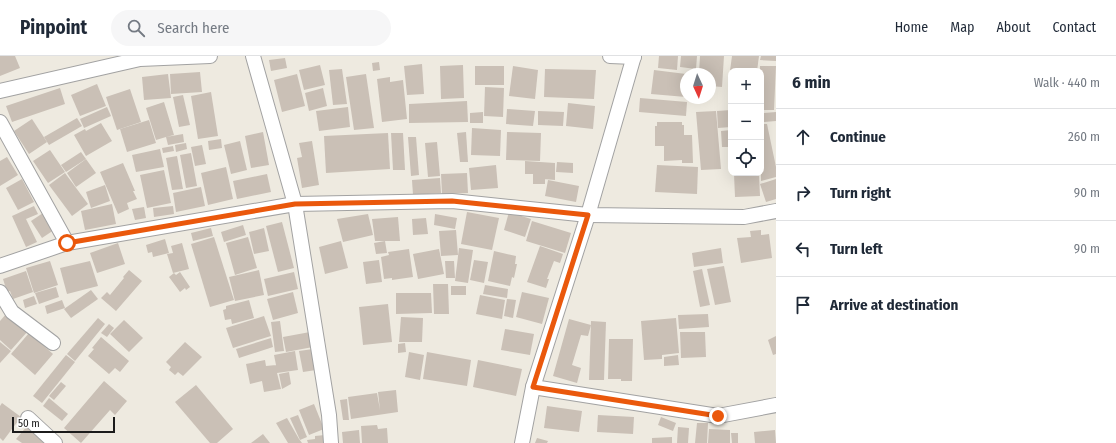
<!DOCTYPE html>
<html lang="en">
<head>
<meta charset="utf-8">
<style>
	body { margin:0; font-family:"Fira Sans Condensed",sans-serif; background:#f6f6f7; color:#1f2937 }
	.controls { position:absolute; right:12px; top:12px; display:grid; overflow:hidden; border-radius:8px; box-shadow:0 4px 16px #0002 }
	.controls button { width:36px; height:36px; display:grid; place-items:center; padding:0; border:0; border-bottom:1px solid #e0e1e3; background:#fff; color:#1f2937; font:20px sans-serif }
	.compass { position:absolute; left:680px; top:12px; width:36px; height:36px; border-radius:50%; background:#fff; box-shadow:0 4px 16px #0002; rotate:176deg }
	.scale { position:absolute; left:12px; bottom:10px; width:103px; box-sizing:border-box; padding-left:4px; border:2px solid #1b1b1b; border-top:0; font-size:11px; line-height:14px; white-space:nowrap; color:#1b1b1b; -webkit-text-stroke:3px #fff; paint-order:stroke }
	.stop { position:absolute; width:12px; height:12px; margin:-9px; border:3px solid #ea580c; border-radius:50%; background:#fff }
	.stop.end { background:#ea580c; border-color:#fff; box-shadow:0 1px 4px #0008 }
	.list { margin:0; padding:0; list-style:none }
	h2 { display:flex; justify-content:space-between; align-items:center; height:52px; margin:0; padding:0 16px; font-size:17px }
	h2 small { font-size:13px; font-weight:400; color:#747a83 }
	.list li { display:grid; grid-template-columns:26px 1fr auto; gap:12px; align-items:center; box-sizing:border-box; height:56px; padding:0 16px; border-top:1px solid #e0e1e3 }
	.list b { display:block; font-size:15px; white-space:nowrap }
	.list em { font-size:13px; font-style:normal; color:#747a83 }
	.icon { flex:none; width:22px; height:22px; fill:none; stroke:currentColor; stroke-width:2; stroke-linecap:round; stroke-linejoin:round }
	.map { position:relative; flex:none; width:776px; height:387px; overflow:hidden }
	header { display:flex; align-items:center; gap:24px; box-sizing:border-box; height:56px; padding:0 20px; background:#fff; border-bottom:1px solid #e0e1e3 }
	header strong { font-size:19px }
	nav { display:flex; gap:22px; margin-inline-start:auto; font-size:14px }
	.search { width:280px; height:36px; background:#f6f6f7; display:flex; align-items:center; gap:10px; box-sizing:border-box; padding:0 14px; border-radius:22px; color:#747a83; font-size:15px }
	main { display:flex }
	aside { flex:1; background:#fff }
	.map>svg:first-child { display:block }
	.building { fill:#cac0b6 }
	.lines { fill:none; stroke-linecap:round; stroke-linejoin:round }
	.street-casing { stroke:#a2a2a2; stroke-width:16 }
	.street { stroke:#fff; stroke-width:14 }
	.route { stroke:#ea580c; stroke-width:5 }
</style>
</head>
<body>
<header>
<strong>Pinpoint</strong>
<div class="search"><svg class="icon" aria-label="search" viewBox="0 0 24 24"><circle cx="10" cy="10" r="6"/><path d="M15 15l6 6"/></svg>Search here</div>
<nav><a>Home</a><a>Map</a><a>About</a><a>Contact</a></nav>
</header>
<main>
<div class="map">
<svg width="776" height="387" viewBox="0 0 776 387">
	<rect width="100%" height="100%" fill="#eeeae0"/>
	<!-- building -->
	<g class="building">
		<path d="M0 0H15L20 12 0 20Z"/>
		<path d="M659 0H678L677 14 658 12Z"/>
		<path d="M681 0H697L696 13 680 11Z"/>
		<path d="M700 0H724L722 31 710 30V18H699Z"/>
		<path d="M732 0H759L757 15H730Z"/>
		<path d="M761 0H776V5L760 4Z"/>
		<path d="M285 2 287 12 271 15 269 4Z"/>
		<path d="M379 6 380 14 373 15 372 7Z"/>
		<path d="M422 8 424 38 407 39 404 10Z"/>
		<path d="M320 9 325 29 304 34 299 14Z"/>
		<path d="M463 9 464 42 441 43 440 10Z"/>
		<rect x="475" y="10" width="29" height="19"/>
		<path d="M513 10 538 14 535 43 509 40Z"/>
		<path d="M760 10H776L774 54H761V15H760Z"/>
		<path d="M342 13 347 48 333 49 329 14Z"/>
		<path d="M545 13 596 14 594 43 544 41Z"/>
		<path d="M654 14 686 18V41L651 38Z"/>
		<path d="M200 16 202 36 171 38 170 18Z"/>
		<path d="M168 18 171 42 144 44 142 21Z"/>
		<path d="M297 18 305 50 282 56 274 24Z"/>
		<path d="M366 18 374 72 354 74 346 21Z"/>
		<path d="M390 21V26L403 24 407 63 382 66 377 23Z"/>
		<path d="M97 28 106 50 80 60 71 39Z"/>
		<path d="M485 31 504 32 503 61 484 60Z"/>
		<path d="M60 32 65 48 12 66 6 50Z"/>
		<path d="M323 32 327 50 309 55 305 37Z"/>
		<path d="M130 33 141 66 117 74 106 41Z"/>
		<path d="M211 36 218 80 198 83 191 40Z"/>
		<path d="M183 39 190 69 179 71 173 41Z"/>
		<path d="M640 42 687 46 686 60 639 56Z"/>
		<path d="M467 45 468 66 409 67V48Z"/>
		<path d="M164 46 174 79 166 81 183 78 184 86 168 89 166 81 156 84 146 52Z"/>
		<path d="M568 47 595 50 593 73 566 70Z"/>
		<path d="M107 51 111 60 84 72 80 63Z"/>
		<path d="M348 51 350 71 319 75 316 55Z"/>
		<path d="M507 53 535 55 533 70 506 68Z"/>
		<path d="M731 54V71L718 72 717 55Z"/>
		<path d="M538 55 564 56 563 70 538 69Z"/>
		<path d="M716 55 721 113 701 114 696 56Z"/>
		<path d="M483 56V67H470V57Z"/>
		<path d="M776 56V65L764 66V57Z"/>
		<path d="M77 62 82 70 49 89 44 81Z"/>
		<path d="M32 63 47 86 29 98 14 75Z"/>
		<path d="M149 64 156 87 127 96 120 73Z"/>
		<path d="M657 66H682V69H684V79H692L693 107H682V104L664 105V90H655V70H657Z"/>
		<path d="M101 67 112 85 86 100 74 79 85 73 86 75Z"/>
		<path d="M761 68H767L776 111V121L761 125Z"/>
		<path d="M472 72 501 74 500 100 471 99Z"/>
		<path d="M731 74V91H722L721 75Z"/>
		<path d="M263 76 269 109 251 112 245 80Z"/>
		<path d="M466 76 468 106H460L457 77Z"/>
		<path d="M507 76 541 77 540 105 506 104Z"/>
		<path d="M388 77 390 113 326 117 324 80Z"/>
		<path d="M391 77H403L405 114H393Z"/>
		<path d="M408 81H416L419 119 411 120Z"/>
		<path d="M221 83 222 92 209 94 208 85Z"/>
		<path d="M240 85 247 114 231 118 224 89Z"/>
		<path d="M312 85 319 129 302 132 297 102 302 101 299 87Z"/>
		<path d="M437 86 440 120 428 121 425 87Z"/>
		<path d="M186 87 187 93 176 96 175 89Z"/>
		<path d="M202 89 206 108 195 110 191 91Z"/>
		<path d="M173 90 174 95 163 97 162 92Z"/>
		<path d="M160 93 164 111 136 116 132 99Z"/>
		<path d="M50 94 65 116 48 127 33 105Z"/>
		<path d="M81 96 86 103 66 116 61 109Z"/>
		<path d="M191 97 197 130 186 132 180 99Z"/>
		<path d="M177 100 183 133 172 134 166 102Z"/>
		<path d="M7 101 18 119 0 130V105Z"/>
		<path d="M86 103 96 117 76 131 67 117Z"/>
		<path d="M525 105 555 107V124L544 123H545V128H533V118H525Z"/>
		<path d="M557 106 573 107V117L556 116Z"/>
		<path d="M123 107 135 135H133L137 143 127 147 129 153 118 158 100 116Z"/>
		<path d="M496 109 498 132 471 134 469 112Z"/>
		<path d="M657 109 698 111 697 138 655 136Z"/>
		<path d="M226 111 233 143 208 149 201 117Z"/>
		<path d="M164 114 171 147 147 152 140 119Z"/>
		<path d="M65 117 88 148 72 160 49 129Z"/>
		<path d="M467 117 468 137 442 138 441 118Z"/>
		<path d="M267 118 271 136 237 143 233 125Z"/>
		<path d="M734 118H759L760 140 735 141Z"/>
		<path d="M440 122 441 137 413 139 412 124Z"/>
		<path d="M22 123 34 146 18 154 6 132Z"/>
		<path d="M776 123V143L766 146 760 128Z"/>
		<path d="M548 124 579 130 576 146 545 140Z"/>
		<path d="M105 129 110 145 91 152 86 136Z"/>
		<path d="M201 131 205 150 176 156 173 137Z"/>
		<path d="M112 148 116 168 85 174 81 155Z"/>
		<path d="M34 150 38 158 26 163 37 186 26 191 12 160Z"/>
		<path d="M173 150 174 158 154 161 153 152Z"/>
		<path d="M144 151 146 162 135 164 132 153Z"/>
		<path d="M467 156 499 162 492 194 461 188Z"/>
		<path d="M509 156 531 163 525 181 504 174Z"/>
		<path d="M43 157 54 174 42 182 31 165Z"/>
		<path d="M368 158 373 179 343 186 337 163Z"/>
		<path d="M435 158 457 162 455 173 434 169Z"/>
		<path d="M398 161 400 185H375L372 163Z"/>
		<path d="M426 162 428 178 413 179 412 163Z"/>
		<path d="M532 165 571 177 565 197 526 185Z"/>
		<path d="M282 166 294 212 278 216 266 170Z"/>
		<path d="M243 169 246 179 224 186 221 176Z"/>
		<path d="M211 172 213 180 193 185 191 177Z"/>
		<path d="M264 172 269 195 254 198 249 176Z"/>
		<path d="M456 174 458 199 441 200 439 175Z"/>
		<path d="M761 174V179L769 178 772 202 741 207 737 182 751 181 750 175Z"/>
		<path d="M214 181 234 244 210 251 191 188Z"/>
		<path d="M248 181 257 212 235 219 226 187Z"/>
		<path d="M165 183 169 197 153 201 152 196 148 197 146 189Z"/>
		<path d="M341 185 348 212 325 218 319 191Z"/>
		<path d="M385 185 387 197 376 198 374 187Z"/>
		<path d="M118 187 125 208 97 217 90 197Z"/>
		<path d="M182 187 189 213 173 217 167 198 173 197 171 190Z"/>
		<path d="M540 190 563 198 560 207 554 205 547 223H549L546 232 527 226Z"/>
		<path d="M459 192 473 194 468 227 455 225Z"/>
		<path d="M721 192 723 207 694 211 692 197Z"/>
		<path d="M409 193 413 221 392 224V222L384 223 381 201 389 199 388 196Z"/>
		<path d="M439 193 444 218 418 223 413 198Z"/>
		<path d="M494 195 516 200 515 208H517L514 222 512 221 510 230 488 225Z"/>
		<path d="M379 204 382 226 366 228 363 206Z"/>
		<path d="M474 204 488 206 484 227 470 224Z"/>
		<path d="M50 205 58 229 34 237 26 212Z"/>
		<path d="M90 205 98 230 67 238 60 212Z"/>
		<path d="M445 205H454L455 222H446Z"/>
		<path d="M724 210 731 246 715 249 707 213Z"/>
		<path d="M702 213 710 249 700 251 693 215Z"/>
		<path d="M129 214 142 225 116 255 101 242 107 236 110 239 124 222 123 221Z"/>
		<path d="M259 214 264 239 235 245 229 221Z"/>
		<path d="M26 215 33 236 13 243 10 235 7 236 3 223Z"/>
		<path d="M180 216 190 231 186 234 185 232 180 236 169 221 174 217 176 219Z"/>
		<path d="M294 216 298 233 268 240 264 223Z"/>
		<path d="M433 228H448L449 258H434Z"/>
		<path d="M485 229 508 233 507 242 483 238Z"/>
		<rect x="451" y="230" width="15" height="9"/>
		<path d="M56 231 59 241 39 248 35 237Z"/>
		<path d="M91 234 98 243 71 262 64 253Z"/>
		<path d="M293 236 298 257 273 264 267 243Z"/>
		<path d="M522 236 549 242 542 268 516 261Z"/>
		<path d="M396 237H431L432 257 396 258Z"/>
		<path d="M480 239 505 244 502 263 476 258Z"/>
		<path d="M34 240 37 248 25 252 23 244Z"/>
		<path d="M507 243 516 244 513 262 504 260Z"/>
		<path d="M62 244 65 252 47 258 45 250Z"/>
		<path d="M249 244 254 262 232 268 231 263 225 264 223 254 226 253V250Z"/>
		<path d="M388 248 392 286 363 289 359 251Z"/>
		<path d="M7 257 28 275 11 294 0 284V265Z"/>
		<path d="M708 258 709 271 679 273 678 259Z"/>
		<path d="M264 260 271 280 233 292 226 272Z"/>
		<path d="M401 261 423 262 422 286H399Z"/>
		<path d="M98 262 105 268 75 305 67 298Z"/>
		<path d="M676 262 679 297 662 299V303L644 304 641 265Z"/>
		<path d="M569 263 591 269 588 280 581 279 572 309 581 312 577 327 553 320Z"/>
		<path d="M124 264 143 282 129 296 110 278Z"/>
		<path d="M280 265 284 295 275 296 271 266Z"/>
		<path d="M591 265 606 266 604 324H589Z"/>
		<path d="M109 268 114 272 107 281 101 277Z"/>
		<path d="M505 273 534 278 530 299 501 294Z"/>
		<path d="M310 276 313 291 286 296 283 281Z"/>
		<path d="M680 276H705L706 301 681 302Z"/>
		<path d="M29 277 53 298 35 319 11 298Z"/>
		<path d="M776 280V298L773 299 768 284Z"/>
		<path d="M101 281 129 305 120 316 115 312 109 318 88 300 94 293 92 292Z"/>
		<path d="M271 282 273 291 239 302 236 293Z"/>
		<path d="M609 283H633L632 325H621V323H608Z"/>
		<path d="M0 286 11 295 0 307Z"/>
		<path d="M185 286 202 301 183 320 178 316 175 319 169 314 171 311 166 306Z"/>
		<path d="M405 287 406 296 398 297V288Z"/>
		<path d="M313 293 316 314 303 316 299 295Z"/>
		<path d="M295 295 298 314 277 317 281 333 264 336 262 325 250 328 246 308 265 304 266 310 276 309 277 314 274 299Z"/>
		<path d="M409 296 424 299 420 324 405 321Z"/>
		<path d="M427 296 471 304 467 330 423 323Z"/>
		<path d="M66 299 75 306 42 347 33 340Z"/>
		<path d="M678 299 679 309 664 310V301Z"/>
		<path d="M478 304 522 313 516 340 473 331Z"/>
		<path d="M289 316 291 328 282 333 279 318Z"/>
		<path d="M104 325 127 345 115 359 110 354 81 387 64 372Z"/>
		<path d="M61 326 66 330 54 344 49 340Z"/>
		<path d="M196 329 233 373 217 387H210L175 346Z"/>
		<path d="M396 334 398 356 351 363 348 341 377 337 380 354 378 336Z"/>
		<path d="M49 342 68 358 62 365 43 350Z"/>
		<path d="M347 343 349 364H343L340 344Z"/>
		<path d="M2 347 21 361 3 385 0 382V350Z"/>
		<path d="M314 348 324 373 309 379 299 354Z"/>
		<path d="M547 350 582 355 579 376 544 372Z"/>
		<path d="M298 359 307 381 300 384 290 362Z"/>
		<path d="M598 359 634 361 633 378 597 376Z"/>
		<path d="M661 361 676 367 673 375 658 369Z"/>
		<path d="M287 362 299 383 302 387H288L276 367Z"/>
		<path d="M697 367H708L707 387H695Z"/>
		<path d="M28 369 45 387H22L16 383Z"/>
		<path d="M377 369 378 373 387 372 388 387H362L361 370Z"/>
		<path d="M678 371 689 372 688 387H677Z"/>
		<path d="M709 373 730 374V387H708Z"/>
		<path d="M359 374 360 387H343L342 376Z"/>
		<path d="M775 374 776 387H755L754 376Z"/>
		<path d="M731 377H738V387H732Z"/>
		<path d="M263 378 270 387H251Z"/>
		<path d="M325 379 326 387H308L307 384 315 383V380Z"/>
		<path d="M672 381V387H652V382Z"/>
		<path d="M537 382 548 385 547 387H535Z"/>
	</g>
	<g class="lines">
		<!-- street casing -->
		<g class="street-casing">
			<g id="street">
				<path d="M253 0 295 148 329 359 331 387"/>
				<path d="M610 0 634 1"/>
				<path d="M0 35 140 3 210 0"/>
				<path d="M0 66 67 187"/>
				<path d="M0 210 67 187 295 148 452 145 588 159 744 161 776 155"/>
				<path d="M0 236 12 256 53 287"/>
				<path d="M533 331 718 360 776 349"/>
				<path d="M28 362 55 387"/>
				<path d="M522 387 533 331 588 159 634 0"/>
			</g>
		</g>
		<!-- street -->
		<use href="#street" class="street"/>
	</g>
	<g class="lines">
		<!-- route -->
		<path class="route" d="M67 187 295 148 452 145 588 159 533 331 718 360"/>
	</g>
</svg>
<div class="controls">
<button>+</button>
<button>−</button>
<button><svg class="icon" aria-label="locate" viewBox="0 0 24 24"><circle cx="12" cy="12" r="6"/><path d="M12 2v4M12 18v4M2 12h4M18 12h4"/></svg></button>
</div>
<svg class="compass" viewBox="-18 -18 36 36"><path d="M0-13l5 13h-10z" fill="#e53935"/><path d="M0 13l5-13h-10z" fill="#747a83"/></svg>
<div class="scale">50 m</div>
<div class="stop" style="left:67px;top:187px"></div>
<div class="stop end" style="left:718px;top:360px"></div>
</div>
<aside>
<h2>6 min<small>Walk · 440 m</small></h2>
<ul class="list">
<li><svg class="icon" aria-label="ahead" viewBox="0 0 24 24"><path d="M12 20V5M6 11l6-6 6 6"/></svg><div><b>Continue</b></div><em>260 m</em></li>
<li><svg class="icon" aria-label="right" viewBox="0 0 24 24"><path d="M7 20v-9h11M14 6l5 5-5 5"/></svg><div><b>Turn right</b></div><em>90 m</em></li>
<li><svg class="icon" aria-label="left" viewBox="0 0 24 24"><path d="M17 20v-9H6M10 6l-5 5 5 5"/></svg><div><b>Turn left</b></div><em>90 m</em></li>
<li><svg class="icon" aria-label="arrive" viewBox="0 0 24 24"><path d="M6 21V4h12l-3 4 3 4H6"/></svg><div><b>Arrive at destination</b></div></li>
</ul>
</aside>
</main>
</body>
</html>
